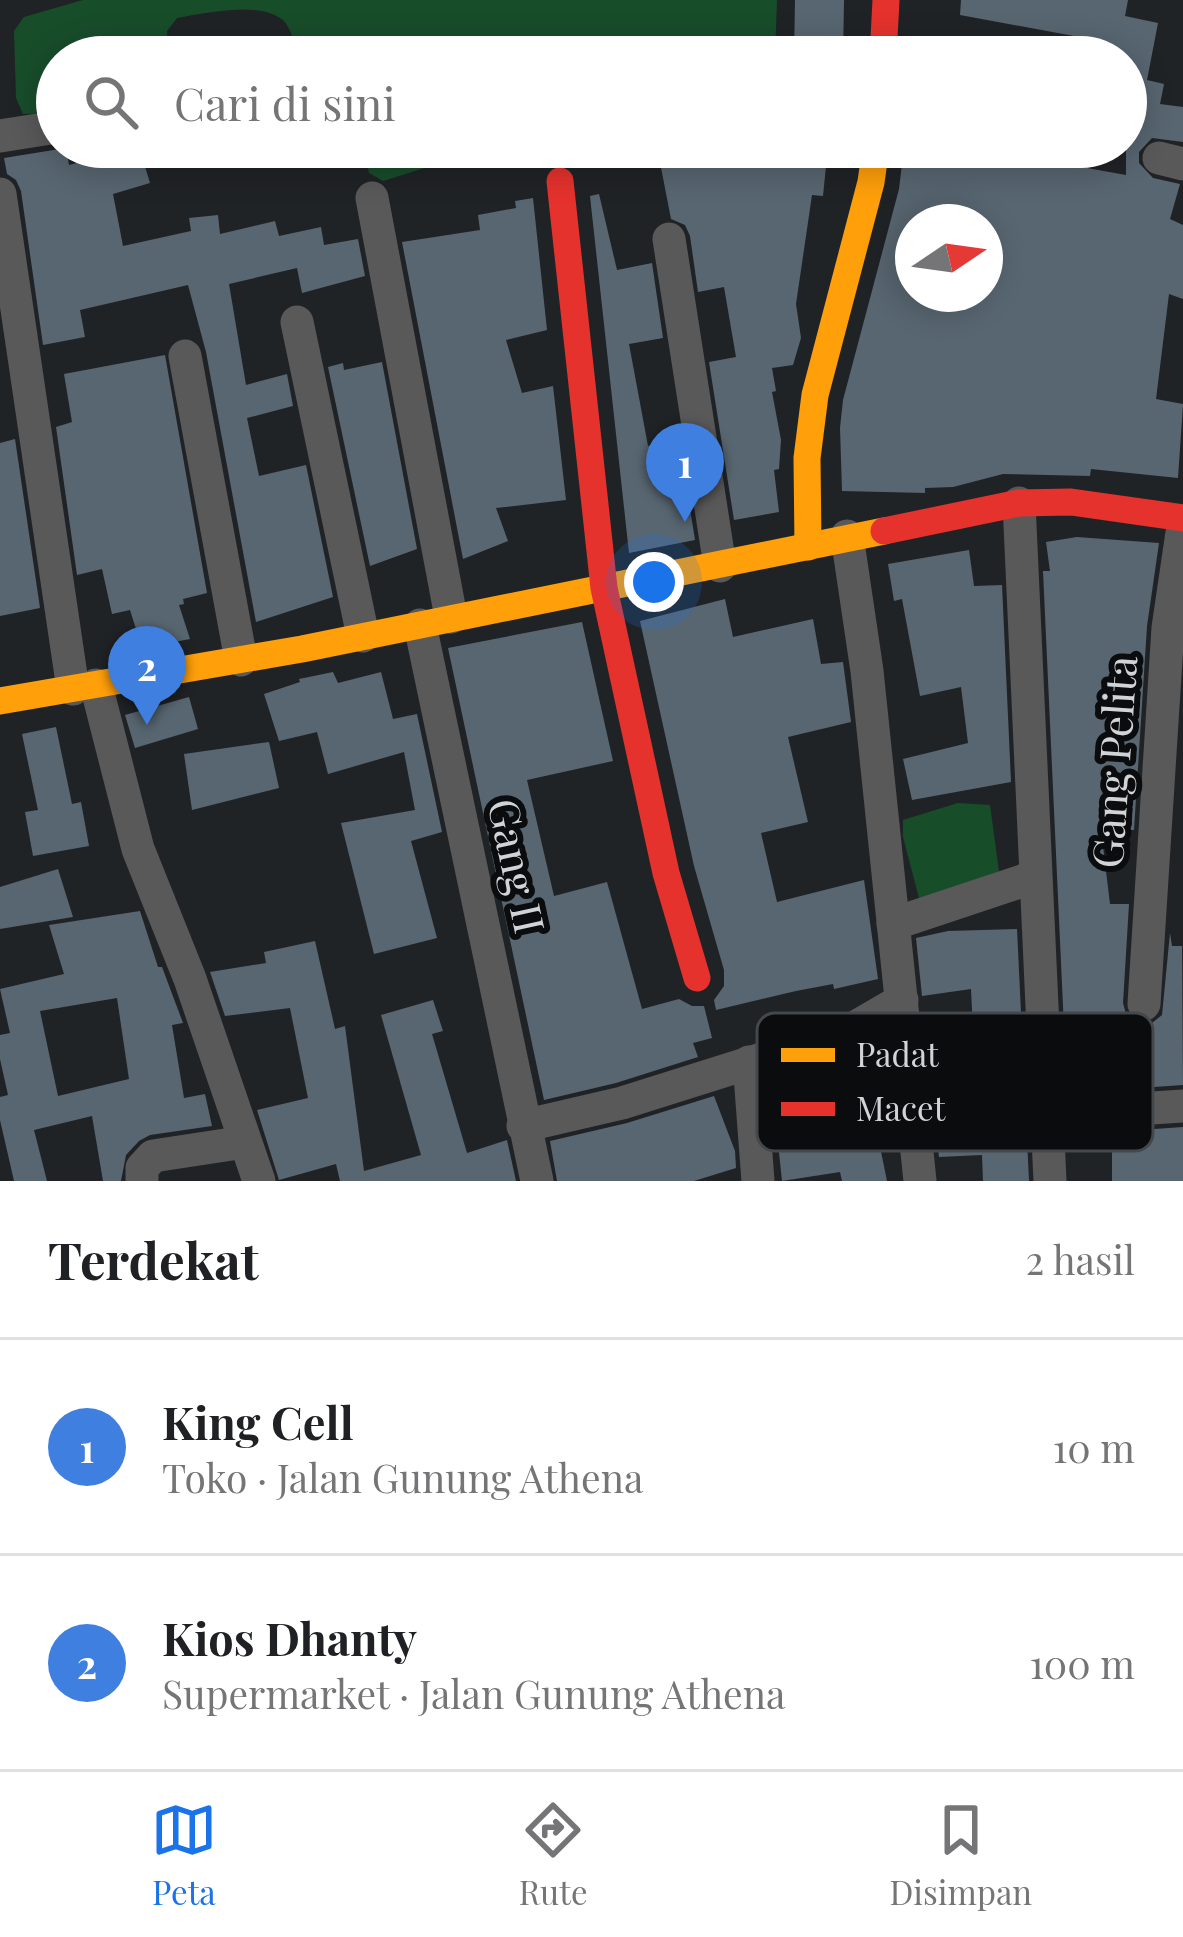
<!DOCTYPE html>
<html lang="id">
<head>
<meta charset="utf-8">
<style>
	body { margin:0; font-family:"Playfair Display",serif; background:#f6f6f6; color:#202124 }
	.compass { position:absolute; left:895px; top:204px; width:108px; height:108px; border-radius:50%; background:#fff; box-shadow:0 6px 30px #0003; rotate:77deg }
	.you { position:absolute; left:654px; top:582px; width:42px; height:42px; margin:-30px; border:9px solid #fff; border-radius:50%; background:#1a73e8; box-shadow:0 0 0 18px #1a73e833 }
	.badge { display:grid; place-items:center; width:78px; height:78px; border-radius:50%; background:#1a73e8; color:#fff; font-size:39px; font-weight:700 }
	.pin { position:absolute; translate:-50% -99px; filter:drop-shadow(0 3px 6px #0008) }
	.pin::after { content:''; position:absolute; top:63px; width:42px; height:36px; background:inherit; clip-path:polygon(0 0,100% 0,50% 100%) }
	.list { margin:0; padding:0; list-style:none }
	h2 { display:flex; justify-content:space-between; align-items:center; height:156px; margin:0; padding:0 48px; font-size:51px }
	h2 small { font-size:39px; font-weight:400; color:#757577 }
	.list li { display:grid; grid-template-columns:78px 1fr auto; gap:36px; align-items:center; box-sizing:border-box; height:216px; padding:0 48px; border-top:3px solid #e0e0e0 }
	.list b { display:block; font-size:45px; white-space:nowrap }
	.list p { margin:0; font-size:39px; white-space:nowrap; color:#757577 }
	.list em { font-size:39px; font-style:normal; color:#757577 }
	.icon { flex:none; width:66px; height:66px; fill:none; stroke:currentColor; stroke-width:2; stroke-linecap:round; stroke-linejoin:round }
	.map { position:relative; flex:none; width:1183px; height:1181px; overflow:hidden }
	.search { position:absolute; background:#fff; box-shadow:0 6px 30px #0003; left:36px; right:36px; top:36px; height:132px; display:flex; align-items:center; gap:30px; box-sizing:border-box; padding:0 42px; border-radius:66px; color:#757577; font-size:45px }
	.sheet { height:588px; background:#fff }
	nav { display:flex; justify-content:space-around; align-items:center; box-sizing:border-box; height:168px; border-top:3px solid #e0e0e0; background:#fff; font-size:33px; color:#757577 }
	nav a { display:grid; justify-items:center; gap:6px }
	nav .on { color:#1a73e8 }
	.map>svg:first-child { display:block }
	.green { fill:#184d2a }
	.building { fill:#586671; fill-rule:evenodd }
	.lines { fill:none; stroke-linecap:round; stroke-linejoin:round }
	.street { stroke:#5a5959; stroke-width:33 }
	.slow { stroke:#ff9f0a; stroke-width:27 }
	.jam { stroke:#e5322d; stroke-width:27 }
	.labels { text-anchor:middle; stroke-width:12; stroke-linejoin:round; paint-order:stroke }
	.street-label { font-size:42px; fill:#d0d4d7; stroke:#0a0c0e }
	.key { fill:#0a0c0e; stroke:#45484a; stroke-width:3 }
	.key-label { font-size:33px; fill:#d0d4d7 }
</style>
</head>
<body>
<div class="map">
<svg width="1183" height="1181" viewBox="0 0 1183 1181">
	<rect width="100%" height="100%" fill="#202326"/>
	<!-- green -->
	<g class="green">
		<path d="M83 0H777L775 57H300C296 46 292 32 285 22 263 0 208 13 177 18L167 31 168 57H57V113L23 114 16 98 14 31 24 17Z"/>
		<path d="M363 147H492L383 181 369 173Z"/>
		<path d="M958 803 990 805 1000 879 919 898 903 837V820Z"/>
	</g>
	<!-- building -->
	<g class="building">
		<path d="M795 0H844L843 57H794Z"/>
		<path d="M961 0H1128L1125 16 1158 23 1147 80 1164 84 1160 104 1183 107V142L1152 138 1139 152V163L1153 178 1180 184 1170 219 1183 225V299L1169 294 1156 399 1183 404 1178 478 1091 469 1090 476 1003 474 953 487 925 488V493L842 491 840 428 843 400 899 189 904 147H1020L1050 154 1048 161 1126 175V57H1070L1074 36 960 15ZM913 222H985V294H913Z"/>
		<path d="M139 147 150 183 113 194 123 246 191 231 189 218 218 215 220 234 275 221 279 236 321 227 324 245 358 239 365 276 302 293 297 268 229 284 246 385 287 374 293 406 247 418 259 476 306 465 333 597 256 622 206 352 188 285 80 310 85 337 43 345 21 191 16 180 7 174 4 158 66 148 69 165Z"/>
		<path d="M657 147 796 151 797 147H828L823 196 812 195 796 304 801 338 793 365 772 368 776 391 772 392 781 440 779 469 774 470 779 512 734 520 709 362 736 357 724 287 698 292 690 236 685 225 671 219Z"/>
		<path d="M599 194 617 270 652 263 663 338 629 344 648 446 679 441 695 540 629 553 590 196Z"/>
		<path d="M533 198 547 330 506 340 522 393 553 386 566 500 496 508 508 541 463 559 402 242 480 230 478 215 516 208 515 201Z"/>
		<path d="M165 355 207 593 183 599 184 604 179 605 190 639 142 648 130 610 112 614 102 569 77 575 56 427 72 422 64 374Z"/>
		<path d="M382 362 417 549 370 566 328 367 343 363 344 370Z"/>
		<path d="M15 439 40 608 0 616V443Z"/>
		<path d="M1077 537 1159 543 1147 626 1134 830H1101L1110 904H1129L1123 1003 1126 1014 1133 1022 1152 1023 1162 1015 1170 933 1172 946H1182L1183 1085 1067 1093 1043 571H1050L1046 542Z"/>
		<path d="M969 550 974 586 1002 585 1011 782 912 800 903 759 968 743 961 687 920 696 902 599 894 601 888 564Z"/>
		<path d="M725 599 733 637 813 619 821 664 843 662 851 722 788 737 808 822 761 833 777 902 864 880 878 979 834 989 833 984 796 991 716 1010 714 1000 724 986V970L694 866 640 621Z"/>
		<path d="M582 622 613 761 527 780 554 896 607 882 642 1009 679 999 692 1006H704L712 1038 693 1043 698 1057 616 1083 544 1100 448 648Z"/>
		<path d="M333 672 338 683 381 672 393 719 417 714 442 832 411 841 437 938 374 954 341 823 415 810 404 752 328 774 317 732 279 741 264 694 300 682 299 679Z"/>
		<path d="M189 697 198 729 135 748 125 715Z"/>
		<path d="M56 727 72 804 81 802 89 846 33 856 25 812 38 810 22 734Z"/>
		<path d="M269 742 279 788 192 810 184 754Z"/>
		<path d="M58 869 73 917 0 929V887Z"/>
		<path d="M140 911 158 967H162L183 1023 172 1025 184 1098 205 1094 212 1126 150 1135 139 1141 126 1155 121 1181H103L92 1116 34 1130 47 1181H14L0 1120V1097L8 1095 0 1059V1035L10 1033 0 989 64 974 49 925ZM117 998 129 1079 58 1096 40 1011Z"/>
		<path d="M1017 929 1029 1181H983L982 1155 939 1157 938 1149 939 1052 974 1050 971 989 922 996 916 938 948 931Z"/>
		<path d="M315 941 335 1029 345 1026 364 1171 421 1155 381 1015 433 1000 443 1031 432 1034 467 1153 507 1140 516 1181H340L336 1164 279 1180 257 1110 308 1098 290 1008 225 1016 210 972 266 963 264 952Z"/>
		<path d="M860 1049 887 1181H842L840 1172 782 1181 773 1095 828 1085 823 1062Z"/>
		<path d="M714 1096 735 1151 736 1168 694 1181H557L550 1141 627 1123Z"/>
		<path d="M1183 1127V1181H1112V1132Z"/>
	</g>
	<g class="lines">
		<!-- street -->
		<g class="street">
			<path d="M0 136 57 127"/>
			<path d="M1159 158 1183 164"/>
			<path d="M0 194 73 689"/>
			<path d="M372 198 451 617"/>
			<path d="M669 239 720 566"/>
			<path d="M297 322 363 636"/>
			<path d="M185 356 241 660"/>
			<path d="M1019 503 1050 1181"/>
			<path d="M847 536 867 671 920 1181"/>
			<path d="M420 625 537 1181"/>
			<path d="M96 685 138 849 190 979 259 1181"/>
			<path d="M893 924 1034 877"/>
			<path d="M1144 1004 1168 628 1183 526"/>
			<path d="M749 1062 758 1181"/>
			<path d="M1047 1115 1183 1106"/>
			<path d="M523 1126 622 1103 847 1032 902 1000"/>
			<path d="M142 1181V1168L153 1156 245 1142"/>
		</g>
		<!-- slow -->
		<g class="slow">
			<path d="M808 547 807 458 815 395 871 182 876 147"/>
			<path d="M0 701 302 649 884 531"/>
		</g>
		<!-- jam -->
		<g class="jam">
			<path d="M883 57 886 0"/>
			<path d="M560 181 604 588 666 873 697 978"/>
			<path d="M884 531 1019 503 1071 502 1183 518"/>
		</g>
	</g>
	<g class="labels">
		<!-- street labels -->
		<g class="street-label">
			<text transform="translate(1115 762) rotate(-86)" y="15">Gang Pelita</text>
			<text transform="translate(516 866) rotate(78)" y="15">Gang II</text>
		</g>
	</g>
	<!-- legend -->
	<rect x="757" y="1013" width="396" height="138" rx="18" class="key"/>
	<rect x="781" y="1048" width="54" height="14" fill="#ff9f0a"/>
	<rect x="781" y="1102" width="54" height="14" fill="#e5322d"/>
	<g class="key-label">
		<text x="856" y="1067">Padat</text>
		<text x="856" y="1121">Macet</text>
	</g>
</svg>
<svg class="compass" viewBox="-18 -18 36 36"><path d="M0-13l5 13h-10z" fill="#e53935"/><path d="M0 13l5-13h-10z" fill="#757577"/></svg>
<div class="you"></div>
<div class="pin badge" style="left:685px;top:522px;background:#3f7fe0">1</div>
<div class="pin badge" style="left:147px;top:725px;background:#3f7fe0">2</div>
<div class="search"><svg class="icon" aria-label="search" viewBox="0 0 24 24"><circle cx="10" cy="10" r="6"/><path d="M15 15l6 6"/></svg>Cari di sini</div>
</div>
<section class="sheet">
<h2>Terdekat<small>2 hasil</small></h2>
<ul class="list">
<li><span class="badge" style="background:#3f7fe0">1</span><div><b>King Cell</b><p>Toko · Jalan Gunung Athena</p></div><em>10 m</em></li>
<li><span class="badge" style="background:#3f7fe0">2</span><div><b>Kios Dhanty</b><p>Supermarket · Jalan Gunung Athena</p></div><em>100 m</em></li>
</ul>
</section>
<nav>
<a class="on"><svg class="icon" aria-label="map" viewBox="0 0 24 24"><path d="M3 6l6-2 6 2 6-2v14l-6 2-6-2-6 2zM9 4v14M15 6v14"/></svg>Peta</a>
<a><svg class="icon" aria-label="directions" viewBox="0 0 24 24"><path d="M12 3l9 9-9 9-9-9zM9 14v-3h6M13 9l2 2-2 2"/></svg>Rute</a>
<a><svg class="icon" aria-label="saved" viewBox="0 0 24 24"><path d="M7 4h10v16l-5-4-5 4z"/></svg>Disimpan</a>
</nav>
</body>
</html>
